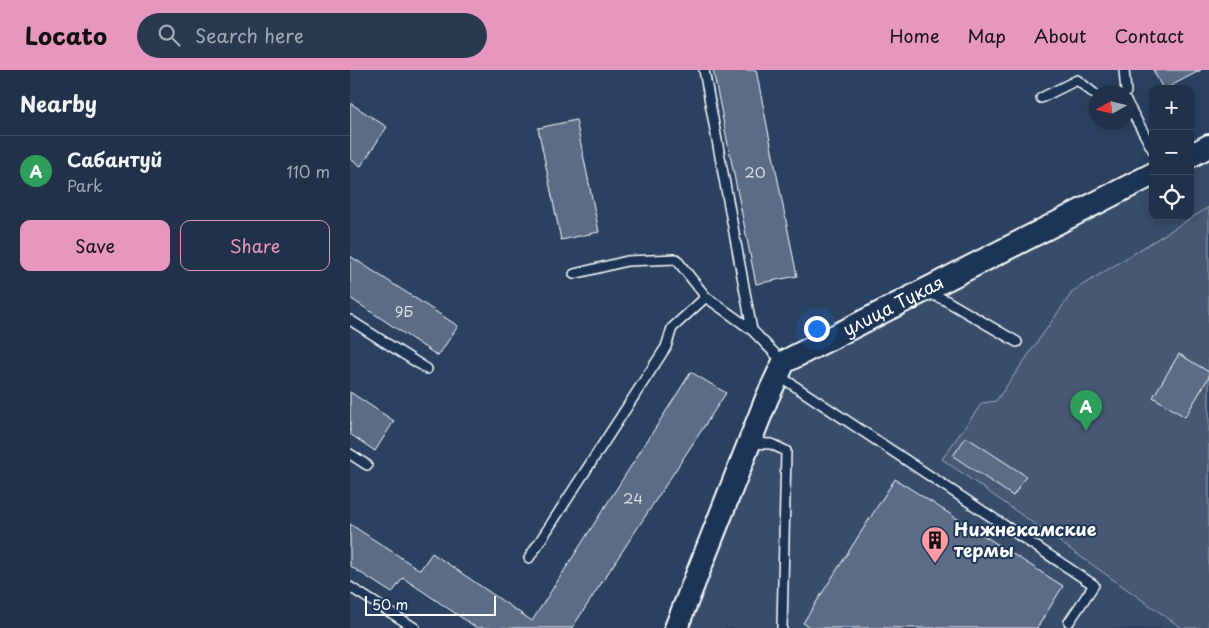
<!DOCTYPE html>
<html lang="en">
<head>
<meta charset="utf-8">
<style>
	body { margin:0; font-family:"Playpen Sans",sans-serif; background:#283950; color:#f1f3f6 }
	.controls { position:absolute; right:15px; top:15px; display:grid; overflow:hidden; border-radius:10px; box-shadow:0 2px 12px #0003 }
	.controls button { width:45px; height:45px; display:grid; place-items:center; padding:0; border:0; border-bottom:1px solid #3d4c61; background:#203149; color:#f1f3f6; font:25px sans-serif }
	.compass { position:absolute; left:739px; top:15px; width:45px; height:45px; border-radius:50%; background:#203149; box-shadow:0 2px 12px #0003; rotate:262deg }
	.scale { position:absolute; left:15px; bottom:12px; width:131px; box-sizing:border-box; padding-left:5px; border:2px solid #fff; border-top:0; font-size:14px; line-height:18px; white-space:nowrap; color:#fff; -webkit-text-stroke:4px #1d3557; paint-order:stroke }
	.you { position:absolute; left:466px; top:258px; width:18px; height:18px; margin:-12px; border:4px solid #fff; border-radius:50%; background:#1a73e8; box-shadow:0 0 0 8px #1a73e833 }
	.badge { display:grid; place-items:center; width:32px; height:32px; border-radius:50%; background:#e797bd; color:#fff; font-size:16px; font-weight:700 }
	.pin { position:absolute; translate:-50% -41px; filter:drop-shadow(0 1px 2px #0008) }
	.pin::after { content:''; position:absolute; top:26px; width:18px; height:15px; background:inherit; clip-path:polygon(0 0,100% 0,50% 100%) }
	.list { margin:0; padding:0; list-style:none }
	h2 { display:flex; justify-content:space-between; align-items:center; height:65px; margin:0; padding:0 20px; font-size:21px }
	h2 small { font-size:16px; font-weight:400; color:#a2a9b4 }
	.list li { display:grid; grid-template-columns:32px 1fr auto; gap:15px; align-items:center; box-sizing:border-box; height:70px; padding:0 20px; border-top:1px solid #3d4c61 }
	.list b { display:block; font-size:19px; white-space:nowrap }
	.list p { margin:0; font-size:16px; white-space:nowrap; color:#a2a9b4 }
	.list em { font-size:16px; font-style:normal; color:#a2a9b4 }
	.actions { display:flex; gap:10px; padding:15px 20px }
	.actions a { flex:1; padding:11px 0; border:1px solid #e797bd; border-radius:10px; text-align:center; font-size:18px; color:#e797bd }
	.actions .main { background:#e797bd; color:#111 }
	.icon { flex:none; width:28px; height:28px; fill:none; stroke:currentColor; stroke-width:2; stroke-linecap:round; stroke-linejoin:round }
	.map { position:relative; flex:none; width:859px; height:558px; overflow:hidden }
	header { display:flex; align-items:center; gap:30px; box-sizing:border-box; height:70px; padding:0 25px; background:#e797bd; color:#111 }
	header strong { font-size:24px }
	nav { display:flex; gap:28px; margin-inline-start:auto; font-size:18px }
	.search { width:350px; height:45px; background:#283950; display:flex; align-items:center; gap:12px; box-sizing:border-box; padding:0 18px; border-radius:28px; color:#a2a9b4; font-size:19px }
	main { display:flex }
	aside { flex:1; background:#203149 }
	.map>svg:first-child { display:block }
	.built { fill:#394e6c }
	.green { fill:#465975; stroke:#a2acba }
	.building { fill:#5b6c86; stroke:#fff }
	.lines { fill:none; stroke-linecap:round; stroke-linejoin:round }
	.service-casing { stroke:#fff; stroke-width:12 }
	.tertiary-casing { stroke:#fff; stroke-width:26 }
	.service { stroke:#1d3557; stroke-width:9 }
	.tertiary { stroke:#1d3557; stroke-width:22 }
	.labels { text-anchor:middle; stroke-width:4; stroke-linejoin:round; paint-order:stroke }
	.number-label { font-size:15px; fill:#d6dae1 }
	.street-label { font-size:18px; fill:#fff; stroke:#1d3557 }
	.poi-label { font-size:18px; font-weight:bold; fill:#fff; stroke:#1d3557; text-anchor:start }
</style>
</head>
<body>
<header>
<strong>Locato</strong>
<div class="search"><svg class="icon" aria-label="search" viewBox="0 0 24 24"><circle cx="10" cy="10" r="6"/><path d="M15 15l6 6"/></svg>Search here</div>
<nav><a>Home</a><a>Map</a><a>About</a><a>Contact</a></nav>
</header>
<main>
<aside>
<h2>Nearby<small></small></h2>
<ul class="list">
<li><span class="badge" style="background:#2e9e5b">A</span><div><b>Сабантуй</b><p>Park</p></div><em>110 m</em></li>
</ul>
<div class="actions"><a class="main">Save</a><a>Share</a></div>
</aside>
<div class="map">
<svg width="859" height="558" viewBox="0 0 859 558">
	<rect width="100%" height="100%" fill="#2a4161"/>
	<filter id="ink" filterUnits="userSpaceOnUse"><feTurbulence type="fractalNoise" baseFrequency=".02" numOctaves="2"/><feDisplacementMap in="SourceGraphic" scale="10" xChannelSelector="R" yChannelSelector="G"/><feConvolveMatrix kernelMatrix="1 2 1 2 8 2 1 2 1" color-interpolation-filters="sRGB"/></filter>
	<g filter="url(#ink)">
		<!-- built -->
		<path class="built" d="M859 84V558H339L414 346 437 297 803 112V146H840V94Z"/>
		<!-- green -->
		<path class="green" d="M859 137V558H832L592 389 632 333 646 331 723 221Z"/>
		<!-- building -->
		<g class="building">
			<path d="M363 0H406L447 206 406 214Z"/>
			<path d="M803 0H851L815 19H813Z"/>
			<path d="M0 33 37 57 11 96 0 89Z"/>
			<path d="M226 50 249 162 211 170 188 58Z"/>
			<path d="M0 186 108 256 88 286 0 228Z"/>
			<path d="M829 284 859 302V307L835 347 803 327Z"/>
			<path d="M341 302 376 323 222 558H127L53 508 42 523 0 496V454L70 500 82 483 182 551Z"/>
			<path d="M0 322 44 351 25 381 0 364Z"/>
			<path d="M616 367 676 406 663 426 603 386Z"/>
			<path d="M545 409 713 516 687 558H461L453 553Z"/>
		</g>
		<g class="lines">
			<!-- service casing -->
			<g class="service-casing">
				<g id="service">
					<path d="M354 0 402 260"/>
					<path d="M774 0 776 22"/>
					<path d="M691 28 727 10 746 25"/>
					<path d="M776 31 803 80"/>
					<path d="M224 204 277 191 326 189 356 227"/>
					<path d="M576 222 595 230 667 272"/>
					<path d="M0 250 77 299"/>
					<path d="M428 305 744 515 719 552"/>
					<path d="M400 373 421 374 436 381 432 558"/>
					<path d="M0 384 17 395"/>
					<path d="M179 488 316 277 322 258 356 227 402 260 433 292"/>
					<path d="M0 517 65 558"/>
				</g>
			</g>
			<!-- tertiary casing -->
			<g class="tertiary-casing">
				<g id="tertiary">
					<path d="M840 86 859 76"/>
					<path id="s1" d="M326 558 417 328 434 292 803 104"/>
				</g>
			</g>
			<!-- service -->
			<use href="#service" class="service"/>
			<!-- tertiary -->
			<use href="#tertiary" class="tertiary"/>
		</g>
	</g>
	<!-- icons -->
	<defs>
		<g id="building-pin" transform="scale(1.4375)"><path d="M0 17L-7.5 6A9.5 9.5 0 1 1 7.5 6Z" fill="#ff9aa2" stroke="#1d3557"/><path d="M-4-6H4V6H1V3H-1V6H-4ZM-2.5-4.3h1.7v1.8h-1.7ZM.8-4.3h1.7v1.8H.8ZM-2.5-1h1.7V.8h-1.7ZM.8-1h1.7V.8H.8Z" fill="#111"/></g>
	</defs>
	<g fill-rule="evenodd">
		<use href="#building-pin" x="585" y="470"/>
	</g>
	<g class="labels">
		<!-- number labels -->
		<g class="number-label">
			<text x="405" y="108">20</text>
			<text x="54" y="247">9Б</text>
			<text x="283" y="434">24</text>
		</g>
		<!-- street labels -->
		<g class="street-label">
			<text dy="6" stroke="none"><textPath href="#s1" startOffset="410">улица Тукая</textPath></text>
		</g>
		<!-- poi labels -->
		<g class="poi-label">
			<text x="604" y="466">Нижнекамские<tspan x="604" dy="21">термы</tspan></text>
		</g>
	</g>
</svg>
<div class="controls">
<button>+</button>
<button>−</button>
<button><svg class="icon" aria-label="locate" viewBox="0 0 24 24"><circle cx="12" cy="12" r="6"/><path d="M12 2v4M12 18v4M2 12h4M18 12h4"/></svg></button>
</div>
<svg class="compass" viewBox="-18 -18 36 36"><path d="M0-13l5 13h-10z" fill="#e53935"/><path d="M0 13l5-13h-10z" fill="#a2a9b4"/></svg>
<div class="scale">50 m</div>
<div class="you"></div>
<div class="pin badge" style="left:736px;top:361px;background:#2e9e5b">A</div>
</div>
</main>
</body>
</html>
